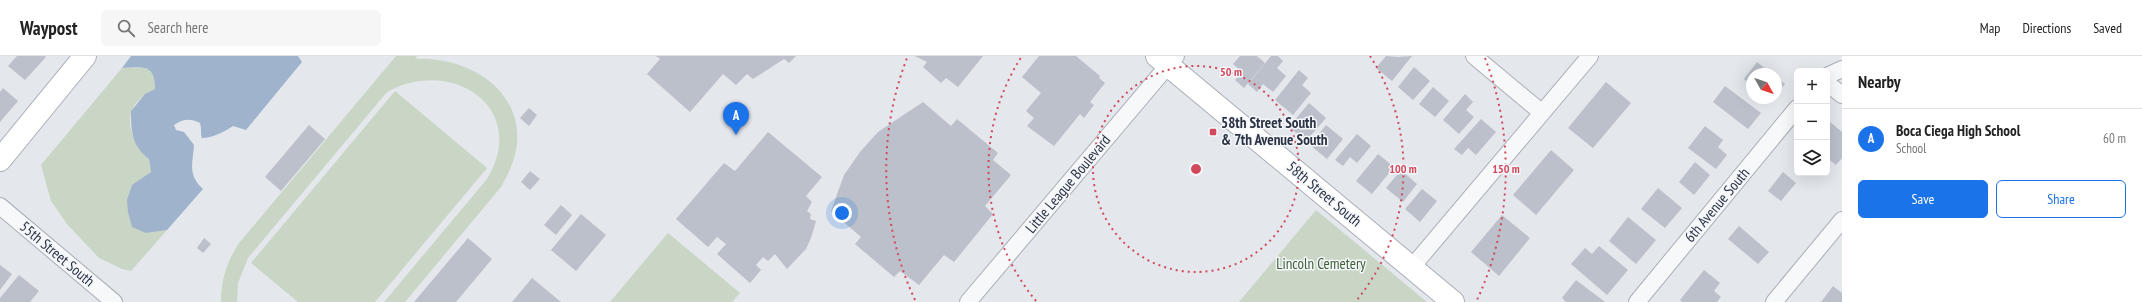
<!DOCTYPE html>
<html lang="en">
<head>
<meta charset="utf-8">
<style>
	body { margin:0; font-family:"PT Sans Narrow",sans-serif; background:#f6f6f6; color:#222 }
	.controls { position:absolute; right:12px; top:12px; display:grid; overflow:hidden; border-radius:6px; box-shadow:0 4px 16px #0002 }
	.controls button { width:36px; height:36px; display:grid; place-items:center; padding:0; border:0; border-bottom:1px solid #e0e0e0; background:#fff; color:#222; font:20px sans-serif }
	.compass { position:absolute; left:1746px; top:12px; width:36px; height:36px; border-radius:50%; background:#fff; box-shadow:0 4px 16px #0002; rotate:130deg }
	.you { position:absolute; left:842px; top:157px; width:14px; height:14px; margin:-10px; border:3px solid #fff; border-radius:50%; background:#1a73e8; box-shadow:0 0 0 6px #1a73e833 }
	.badge { display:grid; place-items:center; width:26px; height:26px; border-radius:50%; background:#1a73e8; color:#fff; font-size:13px; font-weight:700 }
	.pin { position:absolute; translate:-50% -33px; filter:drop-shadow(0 1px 2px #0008) }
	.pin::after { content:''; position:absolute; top:21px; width:14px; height:12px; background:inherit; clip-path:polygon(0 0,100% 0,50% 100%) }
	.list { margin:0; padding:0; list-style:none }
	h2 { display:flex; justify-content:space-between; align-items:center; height:52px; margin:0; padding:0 16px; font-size:17px }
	h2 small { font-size:13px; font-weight:400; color:#767676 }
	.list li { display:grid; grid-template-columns:26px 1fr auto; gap:12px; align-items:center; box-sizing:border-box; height:60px; padding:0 16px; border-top:1px solid #e0e0e0 }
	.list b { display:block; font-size:15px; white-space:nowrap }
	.list p { margin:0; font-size:13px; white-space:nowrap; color:#767676 }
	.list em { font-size:13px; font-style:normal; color:#767676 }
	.actions { display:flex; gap:8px; padding:12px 16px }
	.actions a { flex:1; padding:9px 0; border:1px solid #1a73e8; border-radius:6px; text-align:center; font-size:14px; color:#1a73e8 }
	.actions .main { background:#1a73e8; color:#fff }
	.icon { flex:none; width:22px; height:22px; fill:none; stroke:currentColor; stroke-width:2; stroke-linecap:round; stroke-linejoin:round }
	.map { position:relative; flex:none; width:1842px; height:246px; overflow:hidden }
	header { display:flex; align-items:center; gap:24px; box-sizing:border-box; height:56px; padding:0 20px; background:#fff; border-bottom:1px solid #e0e0e0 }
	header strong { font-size:19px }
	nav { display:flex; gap:22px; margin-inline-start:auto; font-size:14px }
	.search { width:280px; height:36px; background:#f6f6f6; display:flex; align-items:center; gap:10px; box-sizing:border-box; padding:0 14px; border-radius:6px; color:#767676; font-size:15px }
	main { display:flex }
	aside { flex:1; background:#fff }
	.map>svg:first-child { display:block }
	.green { fill:#c9d6c5 }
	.water { fill:#9fb4cc }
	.building { fill:#bbc0ca }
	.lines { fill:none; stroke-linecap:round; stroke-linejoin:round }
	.street-casing { stroke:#a9aeb7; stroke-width:18 }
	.secondary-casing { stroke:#a9aeb7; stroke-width:24 }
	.street { stroke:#f7f8fa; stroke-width:16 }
	.secondary { stroke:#fff; stroke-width:22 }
	.ring { fill:none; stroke:#d1495b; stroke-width:2; stroke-dasharray:2 4 }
	.poi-dot { fill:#d1495b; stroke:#f4f6f9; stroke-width:1.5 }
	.labels { text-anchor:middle; stroke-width:3; stroke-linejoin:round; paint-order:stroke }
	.poi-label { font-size:15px; font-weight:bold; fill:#2b3445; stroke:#f4f6f9; text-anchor:start }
	.street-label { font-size:15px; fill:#2b3445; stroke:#f4f6f9 }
	.park-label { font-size:15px; fill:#3f6138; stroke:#f4f6f9 }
	.centre { fill:#d1495b; stroke:#f4f6f9; stroke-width:2 }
	.ring-label { font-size:12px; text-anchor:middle; font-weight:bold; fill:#d1495b; stroke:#f4f6f9; stroke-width:3; stroke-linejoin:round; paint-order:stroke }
</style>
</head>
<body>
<header>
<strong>Waypost</strong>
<div class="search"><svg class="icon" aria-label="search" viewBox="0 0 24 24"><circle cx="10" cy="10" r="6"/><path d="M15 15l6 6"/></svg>Search here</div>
<nav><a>Map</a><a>Directions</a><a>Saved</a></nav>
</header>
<main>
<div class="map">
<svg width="1842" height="246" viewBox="0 0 1842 246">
	<rect width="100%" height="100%" fill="#e4e7ec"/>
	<!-- green -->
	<g class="green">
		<path d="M396 0H417L415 3C466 0 522 32 517 88 515 104 509 117 501 131L405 246H384L487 123C530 52 452 0 387 36L248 202 238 227 237 246H221C221 223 227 206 239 187Z"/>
		<path d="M145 11C155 15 155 24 155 33 147 37 134 46 131 56 127 72 136 94 149 103L151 116 141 124 146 177 167 174 131 215 122 213 99 202 67 168 51 145 41 109 122 12Z"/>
		<path d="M395 35 487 112 375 246H298L251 207Z"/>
		<path d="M1316 154 1427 246H1239Z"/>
		<path d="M668 177 740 237 732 246H610Z"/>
	</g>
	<!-- water -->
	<path class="water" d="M131 0H298L302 6 246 74 233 70C224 76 212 82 202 82 200 77 202 73 200 67 190 62 183 63 174 69L176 74 184 76 194 89C193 107 187 118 203 133L167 174 146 177 132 171 128 156 127 144 132 129 151 116 149 103C132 90 131 76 131 55L145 38 155 33C155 7 143 11 122 12Z"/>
	<!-- building -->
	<g class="building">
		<path d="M17 0H45L46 1 25 24 8 10Z"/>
		<path d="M656 0H796L789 7 784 3 753 23 747 18 736 29 723 18 690 56 647 18 660 3Z"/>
		<path d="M915 0H983L958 31 946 22 941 27 923 11 927 6Z"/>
		<path d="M1039 0H1076L1100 20 1099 22 1105 27 1090 46 1094 49 1084 62 1080 58 1054 90 1027 70 1034 62 1026 55 1041 37 1022 21Z"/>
		<path d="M1240 0H1257L1265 7 1244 32 1235 24 1242 16 1233 8Z"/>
		<path d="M1271 0H1278L1283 5 1277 12 1286 20 1273 36 1263 28 1257 36 1248 28Z"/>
		<path d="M1386 0 1398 1 1412 0 1392 25 1376 12Z"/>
		<path d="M1757 6 1772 18H1752V30L1744 23Z"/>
		<path d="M1414 11 1430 25 1413 44 1398 31Z"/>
		<path d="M1299 14 1308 22 1302 29 1311 37 1293 59 1275 44Z"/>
		<path d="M1776 21 1785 28 1776 39Z"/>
		<path d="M1606 26 1631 47 1593 92 1568 72Z"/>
		<path d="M1725 30 1761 57 1748 73 1713 46Z"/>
		<path d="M1433 31 1449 45 1435 61 1419 48Z"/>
		<path d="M3 32 18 45 0 66V36Z"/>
		<path d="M1465 38 1473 46 1466 54 1474 61 1459 78 1443 64Z"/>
		<path d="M923 46 951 70 957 63 998 97 993 104 1011 119 985 150 993 158 954 206 944 199 919 229 900 215 894 221 855 188 861 181 831 155 844 119 860 96 878 76Z"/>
		<path d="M1309 47 1326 62 1306 85 1289 71Z"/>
		<path d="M529 52 537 59 529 70 520 62Z"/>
		<path d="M1481 63 1496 76 1476 99 1468 92 1462 99 1454 93Z"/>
		<path d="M1830 66 1842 76V102L1836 109 1827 102V69Z"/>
		<path d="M309 69 325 83 281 135 265 121Z"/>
		<path d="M1326 69 1343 83 1327 103 1310 89Z"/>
		<path d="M1705 70 1723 84 1718 91 1727 99 1716 113 1688 92Z"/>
		<path d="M768 76 822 121 806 140 812 146 807 155 811 158 810 163 816 165 811 182 806 193 787 213 775 198 768 205 763 201 756 209 761 214 750 227 717 198 726 188 717 181 708 191 676 163 724 107 735 115Z"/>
		<path d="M1357 78 1371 90 1357 107 1350 101 1343 110 1335 104Z"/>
		<path d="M1551 94 1574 114 1536 159 1513 139Z"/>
		<path d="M1378 98 1394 111 1372 138 1356 125Z"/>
		<path d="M1695 106 1710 119 1694 139 1679 126Z"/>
		<path d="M1401 114 1417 128 1403 146 1386 132Z"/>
		<path d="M530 115 540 123 530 134 521 126Z"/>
		<path d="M1783 116 1796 127 1781 145 1768 135Z"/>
		<path d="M1658 132 1682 152 1665 172 1641 153Z"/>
		<path d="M1422 133 1437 145 1420 166 1405 153Z"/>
		<path d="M561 149 572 159 556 179 544 169Z"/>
		<path d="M581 158 606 179 576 215 551 194Z"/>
		<path d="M1502 159 1530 182 1499 220 1471 196Z"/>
		<path d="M1628 161 1656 184 1636 208 1609 185Z"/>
		<path d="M1739 170 1769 196 1758 208 1728 183Z"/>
		<path d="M204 182 211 188 203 197 197 192Z"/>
		<path d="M468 182 492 203 456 246H414Z"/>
		<path d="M1599 190 1628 214 1607 239 1571 208 1585 192 1592 198Z"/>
		<path d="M0 209 12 218 0 234Z"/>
		<path d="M1704 214 1720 227 1714 235 1721 241 1717 246H1682L1680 244Z"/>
		<path d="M19 219 39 235 30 246H0V242Z"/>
		<path d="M532 222 561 246H512Z"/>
		<path d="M1576 224 1605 246H1566L1562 242Z"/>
		<path d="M1833 230 1842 237V246H1821Z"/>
	</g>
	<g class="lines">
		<!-- street casing -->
		<g class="street-casing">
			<g id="street">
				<path d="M1474 0 1541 56"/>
				<path d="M1827 20 1842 13"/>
				<path d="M1827 27 1842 39"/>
				<path d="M0 150 114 246"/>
				<path d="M1412 211 1590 0"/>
				<path d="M968 246 1176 0"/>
				<path d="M1637 246 1797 52"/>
				<path d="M1774 246 1842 164"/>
			</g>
		</g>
		<!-- secondary casing -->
		<g class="secondary-casing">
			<g id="secondary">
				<path d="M1157 0 1453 246"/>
				<path d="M0 104 85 0"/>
			</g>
		</g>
		<!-- street -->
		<use href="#street" class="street"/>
		<!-- secondary -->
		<use href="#secondary" class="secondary"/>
	</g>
	<!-- distance rings -->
	<g class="ring">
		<circle cx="1196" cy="113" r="103"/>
		<path d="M1036 245A207 207 0 0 1 1022 0M1370 0A207 207 0 0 1 1356 245"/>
		<path d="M915 244A310 310 0 0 1 907 2M1485 2A310 310 0 0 1 1477 244"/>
	</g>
	<!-- markers -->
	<rect class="poi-dot" x="1209" y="72" width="8" height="8" rx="2"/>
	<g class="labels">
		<!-- poi labels -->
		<g class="poi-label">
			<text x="1221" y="72">58th Street South<tspan x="1221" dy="17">&amp; 7th Avenue South</tspan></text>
		</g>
		<!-- street labels -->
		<g class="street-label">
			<text transform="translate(1068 128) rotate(-50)" y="5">Little League Boulevard</text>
			<text transform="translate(1324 138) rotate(40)" y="5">58th Street South</text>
			<text transform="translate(1717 149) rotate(-50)" y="5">6th Avenue South</text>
			<text transform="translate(57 198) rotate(40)" y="5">55th Street South</text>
		</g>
		<!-- park labels -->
		<g class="park-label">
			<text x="1321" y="213">Lincoln Cemetery</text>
		</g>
	</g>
	<circle cx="1196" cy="113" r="6" class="centre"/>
	<g class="ring-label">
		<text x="1231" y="20">50 m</text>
		<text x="1403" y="117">100 m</text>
		<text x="1506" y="117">150 m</text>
	</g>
</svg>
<div class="controls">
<button>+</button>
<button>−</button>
<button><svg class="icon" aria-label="layers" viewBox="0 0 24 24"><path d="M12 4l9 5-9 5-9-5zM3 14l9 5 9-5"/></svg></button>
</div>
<svg class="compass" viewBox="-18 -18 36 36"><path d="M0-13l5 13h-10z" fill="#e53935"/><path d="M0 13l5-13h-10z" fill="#767676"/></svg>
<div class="you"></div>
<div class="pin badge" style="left:736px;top:79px">A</div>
</div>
<aside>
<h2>Nearby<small></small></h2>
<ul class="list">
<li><span class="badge">A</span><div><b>Boca Ciega High School</b><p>School</p></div><em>60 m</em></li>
</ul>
<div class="actions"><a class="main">Save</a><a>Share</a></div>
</aside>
</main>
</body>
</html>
